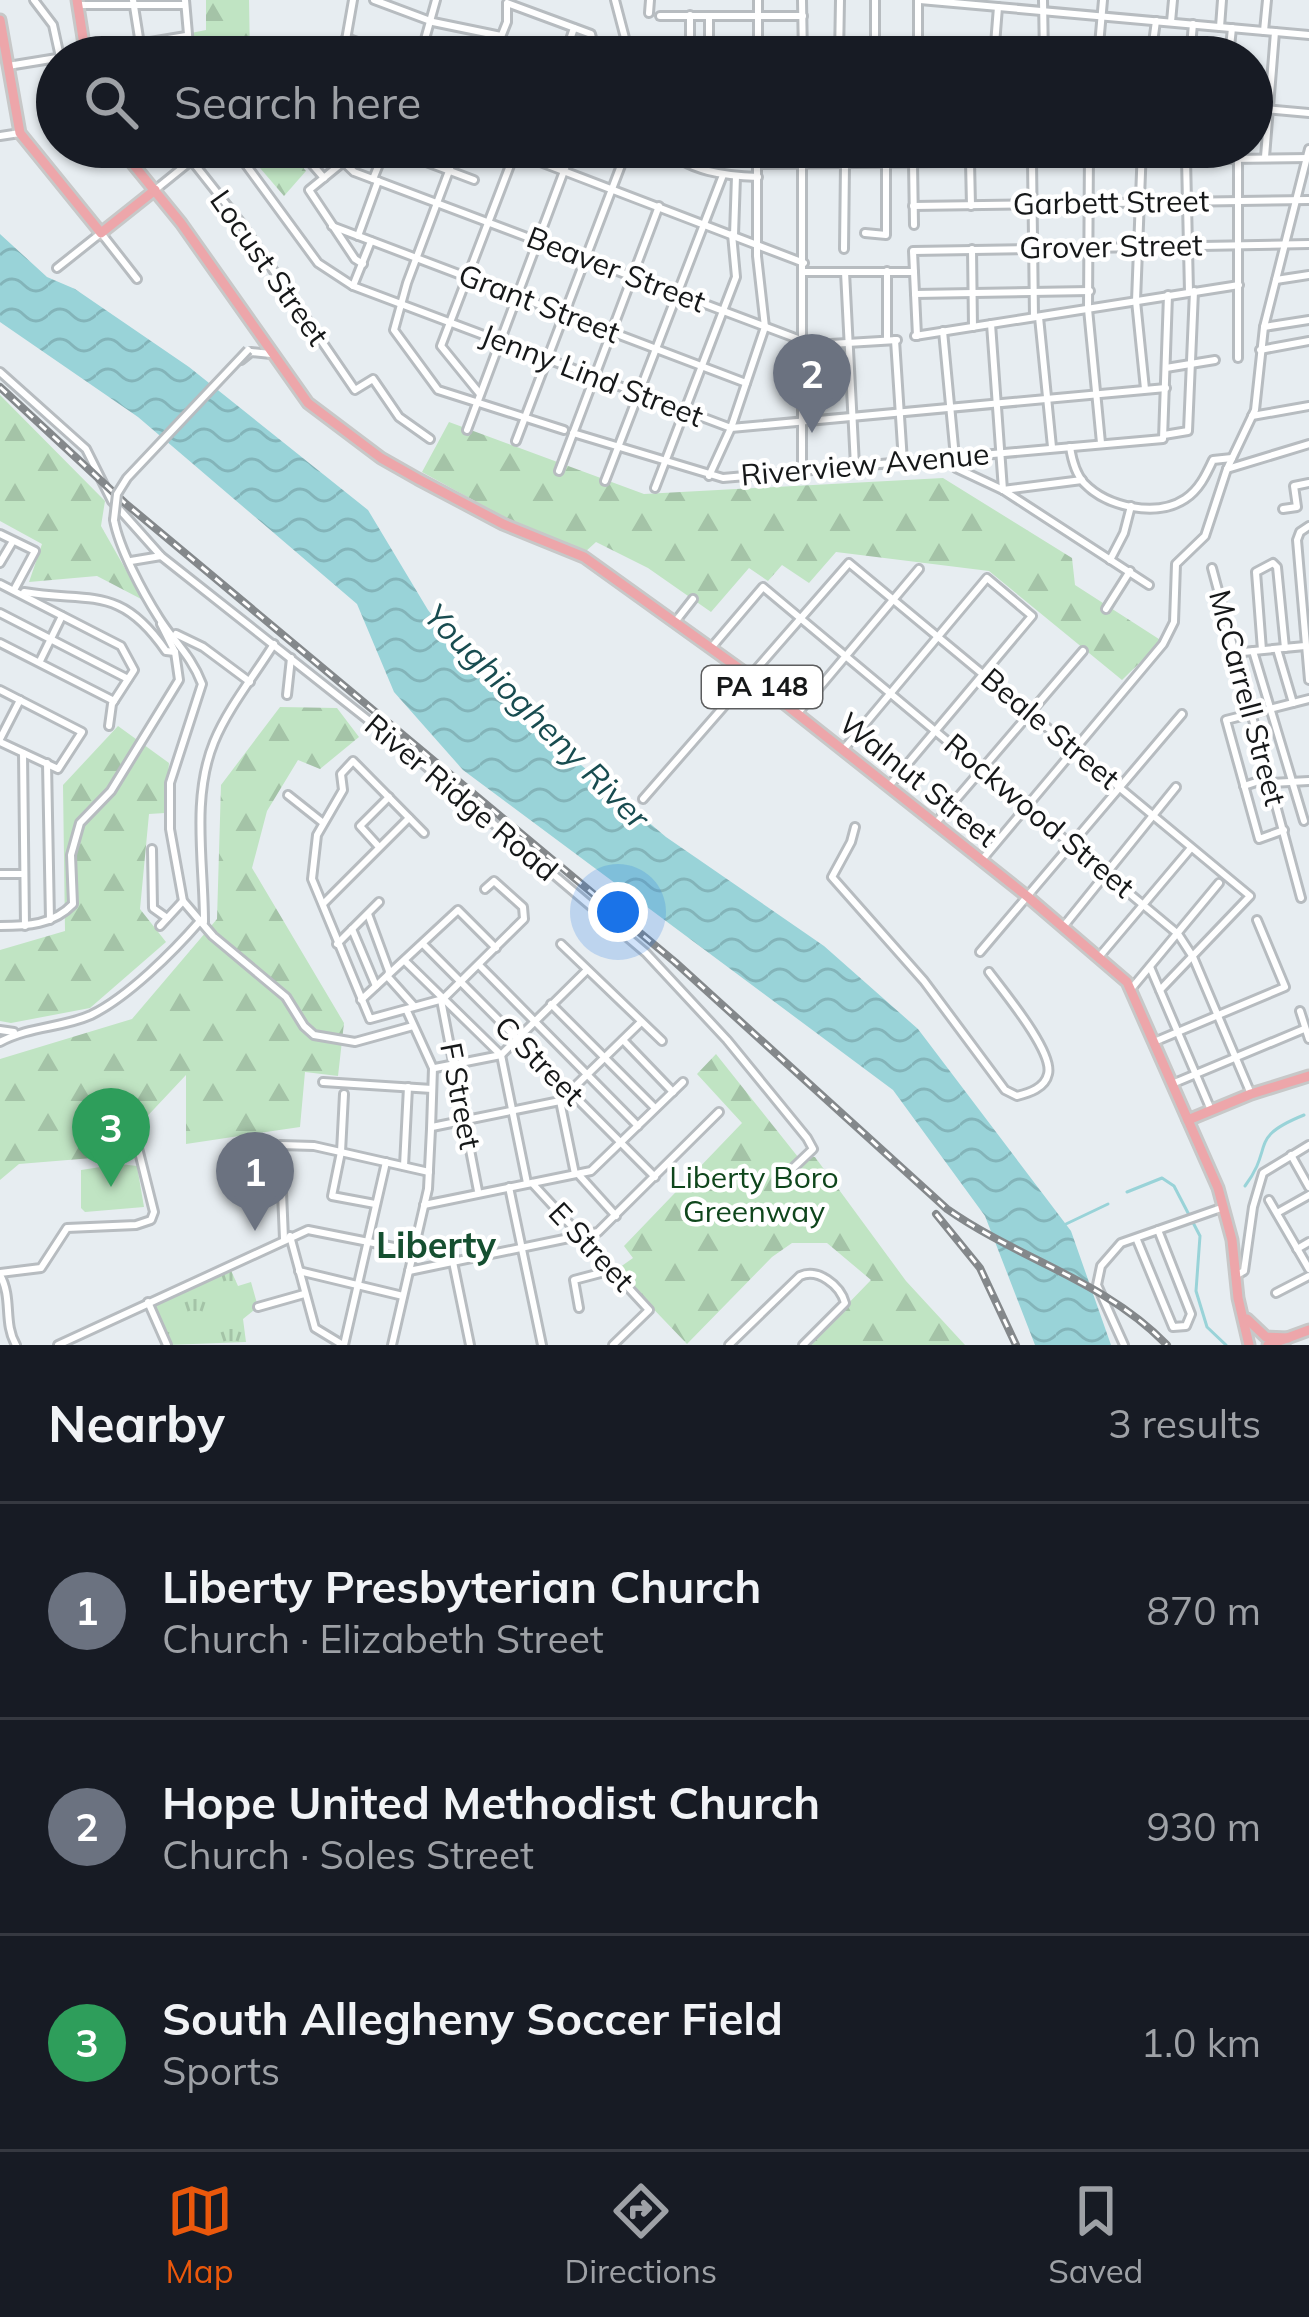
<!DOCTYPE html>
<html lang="en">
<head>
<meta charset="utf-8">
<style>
	body { margin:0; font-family:Mulish,sans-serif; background:#242831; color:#f1f3f6 }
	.you { position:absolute; left:618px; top:912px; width:42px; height:42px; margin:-30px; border:9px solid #fff; border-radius:50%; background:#1a73e8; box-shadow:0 0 0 18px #1a73e833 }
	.badge { display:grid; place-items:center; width:78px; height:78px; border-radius:50%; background:#ea580c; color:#fff; font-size:39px; font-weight:700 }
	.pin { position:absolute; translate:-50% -99px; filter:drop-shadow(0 3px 6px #0008) }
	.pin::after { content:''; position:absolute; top:63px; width:42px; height:36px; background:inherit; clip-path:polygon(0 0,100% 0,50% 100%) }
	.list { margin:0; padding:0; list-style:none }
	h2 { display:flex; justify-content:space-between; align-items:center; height:156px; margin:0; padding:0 48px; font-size:51px }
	h2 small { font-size:39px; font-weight:400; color:#9ea1a6 }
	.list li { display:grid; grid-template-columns:78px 1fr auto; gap:36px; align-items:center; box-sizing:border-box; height:216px; padding:0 48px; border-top:3px solid #363941 }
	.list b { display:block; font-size:45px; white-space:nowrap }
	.list p { margin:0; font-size:39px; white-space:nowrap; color:#9ea1a6 }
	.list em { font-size:39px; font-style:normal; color:#9ea1a6 }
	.icon { flex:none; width:66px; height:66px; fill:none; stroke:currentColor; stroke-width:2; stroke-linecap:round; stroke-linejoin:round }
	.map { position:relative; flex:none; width:1309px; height:1345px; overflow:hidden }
	.search { position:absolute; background:#171b24; box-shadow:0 3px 9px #0004; left:36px; right:36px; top:36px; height:132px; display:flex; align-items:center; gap:30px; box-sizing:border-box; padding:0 42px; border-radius:66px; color:#9ea1a6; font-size:45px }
	.sheet { height:804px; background:#171b24 }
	nav { display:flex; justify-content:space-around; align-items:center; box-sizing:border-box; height:168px; border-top:3px solid #363941; background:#171b24; font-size:33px; color:#9ea1a6 }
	nav a { display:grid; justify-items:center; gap:6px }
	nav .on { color:#ea580c }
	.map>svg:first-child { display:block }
	.grass { fill:#c0e4c3 }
	.forest { fill:url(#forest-firs) }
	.park { fill:url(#park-tufts) }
	.water { fill:url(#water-waves) }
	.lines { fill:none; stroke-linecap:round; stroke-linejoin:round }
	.stream { stroke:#99d3d8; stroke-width:3 }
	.minor-casing { stroke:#b7bcc0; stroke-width:12 }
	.major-casing { stroke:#c7c8c8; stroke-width:15 }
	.minor { stroke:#fff; stroke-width:6 }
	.major { stroke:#eda6aa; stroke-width:9 }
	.rail-casing { stroke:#84888b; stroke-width:8 }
	.rail { stroke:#fff; stroke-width:3; stroke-dasharray:9; stroke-linecap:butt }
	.minor-bridge-casing { stroke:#b7bcc0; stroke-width:12; stroke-linecap:butt }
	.minor-bridge { stroke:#fff; stroke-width:6 }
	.labels { text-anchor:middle; stroke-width:9; stroke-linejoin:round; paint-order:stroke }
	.shield { fill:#fff; stroke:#5c5d5e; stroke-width:3 }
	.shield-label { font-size:27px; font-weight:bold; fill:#161819 }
	.street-label { font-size:30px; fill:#161819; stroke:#fff }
	.park-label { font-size:30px; fill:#0f461c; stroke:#fff }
	.water-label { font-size:33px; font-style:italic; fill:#184c50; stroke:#fff }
	.quarter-label { font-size:36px; font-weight:bold; fill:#154f30; stroke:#fff }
</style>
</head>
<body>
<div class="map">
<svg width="1309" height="1345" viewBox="0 0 1309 1345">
	<defs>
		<pattern id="forest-firs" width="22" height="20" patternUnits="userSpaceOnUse" patternTransform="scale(3)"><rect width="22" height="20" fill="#c0e4c3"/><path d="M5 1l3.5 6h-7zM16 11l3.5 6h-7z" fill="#a4c3a7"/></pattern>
		<pattern id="park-tufts" width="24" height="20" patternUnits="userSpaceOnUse" patternTransform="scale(3)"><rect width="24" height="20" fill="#c0e4c3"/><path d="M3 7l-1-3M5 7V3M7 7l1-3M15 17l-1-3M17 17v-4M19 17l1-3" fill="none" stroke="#a4c3a7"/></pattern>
		<pattern id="water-waves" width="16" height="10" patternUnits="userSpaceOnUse" patternTransform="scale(3)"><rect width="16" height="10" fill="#99d3d8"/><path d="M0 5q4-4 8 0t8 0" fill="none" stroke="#83b4b9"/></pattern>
	</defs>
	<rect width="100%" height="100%" fill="#e7edf1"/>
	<!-- grass -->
	<path class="grass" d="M120 1164 137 1166 144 1207 85 1212 81 1208V1170Z"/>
	<!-- forest -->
	<g class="forest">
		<path d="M206 0H249L250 57H195L191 33 206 30Z"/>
		<path d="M242 147H285L306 171 284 196Z"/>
		<path d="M0 395 105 501 101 526 143 600 97 576 29 582 42 544 0 521Z"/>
		<path d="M449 422 644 494 943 478 1072 558 1075 585 1162 641 1122 680 989 571 836 552 809 583 782 565 768 581 749 568 711 612 648 568 596 542 584 553 511 521 422 472Z"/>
		<path d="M280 707 337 708 359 737 320 769 298 760 267 811 252 868 344 1023 338 1076 305 1072 300 1127 186 1144V1075L139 1125 117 1156 19 1164 0 1180V1059L132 1019 217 919 221 785Z"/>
		<path d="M118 726 169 763 165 813 149 814 140 909 166 942 90 1008 11 1023 0 1021V950L65 931 63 785Z"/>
		<path d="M716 1054 798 1157H815L906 1281 965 1345H808L871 1280 827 1243H792L772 1257 687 1344 616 1270 633 1258 624 1246 742 1123 697 1074Z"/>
	</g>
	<!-- park -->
	<path class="park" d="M229 1266 238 1286 251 1282 258 1307 243 1319 246 1342 167 1345 148 1302Z"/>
	<!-- water -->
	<path class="water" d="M0 234 47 277 75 289 189 367 368 510 428 610 465 657 581 765 666 837 824 946 918 1029 1071 1231 1111 1345H1035L985 1216 893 1090 463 770 394 692 357 604 138 417 0 322Z"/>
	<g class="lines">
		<!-- stream -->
		<g class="stream">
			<path d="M1245 1186C1275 1146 1247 1138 1304 1115"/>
			<path d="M1127 1192 1162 1178 1174 1186 1200 1236 1196 1291 1207 1327 1226 1345"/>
			<path d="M1066 1224 1108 1204"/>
		</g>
		<!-- minor casing -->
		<g class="minor-casing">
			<g id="minor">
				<path d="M34 0 53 25 60 57"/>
				<path d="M133 0 142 57"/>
				<path d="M185 0 190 57"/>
				<path d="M374 0 433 22 501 36"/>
				<path d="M615 0 630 57"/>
				<path d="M758 0V57"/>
				<path d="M802 0 803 57"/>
				<path d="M918 0V57"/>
				<path d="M920 0 1309 35"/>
				<path d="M1043 0 1044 57"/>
				<path d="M507 3 591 34 593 42 587 57"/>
				<path d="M78 5H185"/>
				<path d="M649 13 650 0"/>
				<path d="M660 16H803"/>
				<path d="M709 16V57"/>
				<path d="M1171 22 1173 0"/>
				<path d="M1220 27 1222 0"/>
				<path d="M1264 31 1267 0"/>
				<path d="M346 38 399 57"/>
				<path d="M498 42 538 57"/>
				<path d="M918 54 959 57"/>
				<path d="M61 57 186 36"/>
				<path d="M343 57 353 0"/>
				<path d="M420 57 436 0"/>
				<path d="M493 57 507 22V4"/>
				<path d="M564 57 574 28"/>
				<path d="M690 57V15"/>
				<path d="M839 57 840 0"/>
				<path d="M875 57V0"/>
				<path d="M994 57 998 7"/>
				<path d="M1098 57 1103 0"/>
				<path d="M1151 57 1156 21"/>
				<path d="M1190 57 1193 24"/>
				<path d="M1229 57 1232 28"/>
				<path d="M8 66 57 58"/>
				<path d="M1252 108 1309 113"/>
				<path d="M0 136 20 133"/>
				<path d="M181 147 241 223 355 390 373 379 399 417 430 439"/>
				<path d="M233 147 318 263 353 286 731 428 1166 388"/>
				<path d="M297 147 324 178"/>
				<path d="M328 147 354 172 814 345 897 340"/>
				<path d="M386 147 474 180"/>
				<path d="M458 147 407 283 394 330 438 390 564 430"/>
				<path d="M501 147 804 263"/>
				<path d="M666 147C686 172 728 176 758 177"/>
				<path d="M1089 147 1088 309 1101 443"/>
				<path d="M1142 147 1136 301 1145 389"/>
				<path d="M598 157 601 147"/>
				<path d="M1265 157 1275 32"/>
				<path d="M1186 158 1189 292"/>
				<path d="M1032 160 1034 317"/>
				<path d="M970 161 971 206"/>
				<path d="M913 162 914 225"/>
				<path d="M342 163 309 190 355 259 363 264"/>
				<path d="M757 164 1309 158"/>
				<path d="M373 179 386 147"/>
				<path d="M155 190 208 147"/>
				<path d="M913 206 1309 200"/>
				<path d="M332 226 746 383"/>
				<path d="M865 233 886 235V164"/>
				<path d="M734 235 736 176"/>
				<path d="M358 236 378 181"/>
				<path d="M844 249 845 164"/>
				<path d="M972 249 973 327"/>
				<path d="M57 268 101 233 137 279"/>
				<path d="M887 271V340"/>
				<path d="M804 272H914"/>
				<path d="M845 272 855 466"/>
				<path d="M1276 280 1309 275"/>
				<path d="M353 286 371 241"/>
				<path d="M915 294 1090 291"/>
				<path d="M1039 317 1052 447"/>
				<path d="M991 324 1003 490"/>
				<path d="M1264 327 1309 320"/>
				<path d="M943 331 956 468 1003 490 1149 585"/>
				<path d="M915 336 1239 285"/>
				<path d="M917 336 913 251 1309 244"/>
				<path d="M895 340 903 462"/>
				<path d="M1260 350 1309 341"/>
				<path d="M1238 358V157"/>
				<path d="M241 360 251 352 271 354"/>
				<path d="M1166 368 1215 360"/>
				<path d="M0 372 86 449 112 501 161 556 415 757 646 953 727 1040 807 1138 813 1149 792 1169"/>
				<path d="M480 394 441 346 517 147"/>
				<path d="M1252 416 1309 406"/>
				<path d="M467 430 573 147"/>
				<path d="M573 433 723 478 1163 439 1168 295"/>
				<path d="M1164 435 1188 431 1194 291"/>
				<path d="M516 441 628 147"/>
				<path d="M1070 447C1072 460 1075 473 1084 483 1107 507 1156 518 1185 499 1199 490 1206 475 1213 460L1232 458"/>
				<path d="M1227 469 1309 444"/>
				<path d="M559 471 659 206"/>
				<path d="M802 471V147"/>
				<path d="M709 476 731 428 765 327 757 256V147"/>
				<path d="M605 481 723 175"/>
				<path d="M655 488 736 277 732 234"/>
				<path d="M1003 490 1082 480"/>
				<path d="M1283 509 1297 507 1294 486 1309 483"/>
				<path d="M114 520C119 548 143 593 159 618 174 642 191 655 202 684L170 783V829L183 901 213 936 286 997 304 1026 314 1035 355 1042 413 1026"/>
				<path d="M1309 526 1300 532 1297 540 1309 680"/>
				<path d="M0 534 35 551 14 590"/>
				<path d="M1110 560 1124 533 1131 506"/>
				<path d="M131 561 161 556"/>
				<path d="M0 563 13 541"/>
				<path d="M1212 568 1301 898"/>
				<path d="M0 584 121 646 134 670 112 704 109 726"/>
				<path d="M24 592C90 603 120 584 166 651L175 652"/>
				<path d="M1106 609 1130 571"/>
				<path d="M0 613 128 679"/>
				<path d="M675 622 693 599"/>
				<path d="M176 634 203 647 250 682"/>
				<path d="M0 643 114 701"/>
				<path d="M711 648 763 587 1178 934 1193 957 1251 1094"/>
				<path d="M1277 649 1293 703"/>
				<path d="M1262 650 1256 572 1273 563 1277 567 1285 648"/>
				<path d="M1253 651 1304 821"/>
				<path d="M1232 653 1305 646"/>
				<path d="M40 661 62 616"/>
				<path d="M0 690 82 732 58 769 0 742"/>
				<path d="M287 695 291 658"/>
				<path d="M797 714 919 569"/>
				<path d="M0 739 20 700"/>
				<path d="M843 750 987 578 1032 616 889 786"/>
				<path d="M23 753 25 926"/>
				<path d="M47 763 50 920"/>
				<path d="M1271 783 1309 781"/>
				<path d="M1244 786 1268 778"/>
				<path d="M288 795 322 822"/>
				<path d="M643 799 849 563 1250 896 1160 990"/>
				<path d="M935 824 1083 651"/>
				<path d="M855 827 851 842 832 877 924 981 1005 1090 1017 1096C1029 1093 1045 1088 1048 1074 1054 1052 1003 991 989 972"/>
				<path d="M1284 830 1259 839 1226 720 1309 699"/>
				<path d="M424 833 353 761 341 774 343 790 317 835 312 879 370 1019 443 999 524 919 523 907 494 881 485 889"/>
				<path d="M379 847 360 826 389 797"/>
				<path d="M152 849 153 908 167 918"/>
				<path d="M981 861 1163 644 1174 622 1176 564 1205 536 1227 469 1255 410 1264 327 1309 149"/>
				<path d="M0 874H24"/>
				<path d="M323 904 409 818"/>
				<path d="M368 914 389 971 388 977 414 1006"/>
				<path d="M204 922C204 863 191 798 214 742 228 708 254 676 274 644"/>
				<path d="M0 926C27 926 53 925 73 904L71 855 80 823 111 791 179 680 175 652 161 624"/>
				<path d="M160 926 183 901"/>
				<path d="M1063 927 1176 787"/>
				<path d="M352 929 376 986"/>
				<path d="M337 944 379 902"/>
				<path d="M423 944 655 1177"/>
				<path d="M561 944 662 1041"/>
				<path d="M980 952 1182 714"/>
				<path d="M1099 957 1191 848"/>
				<path d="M406 962 501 1055 527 1183"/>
				<path d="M479 965 638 1126"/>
				<path d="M1150 967 1211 1110"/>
				<path d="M1131 989 1219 883"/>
				<path d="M361 1000 458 910 496 948"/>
				<path d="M441 1000 478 1191"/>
				<path d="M551 1004 655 1108"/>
				<path d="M1300 1011 1309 1039"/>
				<path d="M0 1030 14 1032"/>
				<path d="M623 1040 673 1092"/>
				<path d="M0 1042C30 1026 62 1028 91 1015 128 997 173 952 200 921"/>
				<path d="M1154 1042 1285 987 1257 920"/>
				<path d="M435 1068 501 1055 587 970"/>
				<path d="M323 1082 432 1089"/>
				<path d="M1172 1084 1304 1029"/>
				<path d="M344 1094 341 1152 332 1196 375 1204"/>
				<path d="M560 1101 575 1174"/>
				<path d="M432 1127 560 1101 640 1023"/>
				<path d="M1291 1155 1309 1187"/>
				<path d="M404 1166 408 1087"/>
				<path d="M579 1175 616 1216"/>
				<path d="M532 1183 649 1310 613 1345"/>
				<path d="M509 1187 542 1345"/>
				<path d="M1269 1200 1309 1269"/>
				<path d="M424 1205 591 1171 683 1082"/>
				<path d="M1277 1213 1309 1195"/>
				<path d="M290 1236 315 1328 343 1345"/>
				<path d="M284 1239 280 1145 314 1146 429 1172"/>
				<path d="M1137 1240 1173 1327 1186 1326 1191 1314 1158 1230"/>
				<path d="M1297 1249 1309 1242"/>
				<path d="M453 1262 470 1345"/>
				<path d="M299 1271 403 1296"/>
				<path d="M409 1271 598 1232 719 1112"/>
				<path d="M0 1273 41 1268 67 1228 136 1225 151 1220 154 1212 138 1148"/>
				<path d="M0 1275C13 1298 3 1323 16 1345"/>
				<path d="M1237 1275 1244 1271 1253 1207 1263 1173 1309 1145"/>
				<path d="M1276 1293 1309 1276"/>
				<path d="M148 1302 167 1345"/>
				<path d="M258 1307 304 1294"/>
				<path d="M579 1308 574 1280 612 1270"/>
				<path d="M58 1345 308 1230 414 1251"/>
				<path d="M344 1345 386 1162"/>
				<path d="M392 1345 428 1189 431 1129 433 1068 407 1011"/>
				<path d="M729 1345 800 1276C818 1268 840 1285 845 1303L803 1345"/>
				<path d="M1124 1345 1097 1285 1101 1266 1121 1243 1224 1207"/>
			</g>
		</g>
		<!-- major casing -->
		<g class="major-casing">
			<g id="major">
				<path d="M77 0 86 57"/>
				<path d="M0 20 20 133 101 233 155 190"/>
				<path d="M119 147 181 223 308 403 381 458 418 479 503 524 584 557 751 677 1028 897 1127 982 1218 1188 1232 1240 1238 1298 1249 1345"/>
				<path d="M1188 1120 1251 1094 1309 1076"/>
				<path d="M1247 1319 1266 1337 1288 1338"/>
				<path d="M1268 1345 1309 1330"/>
			</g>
		</g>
		<!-- minor -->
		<use href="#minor" class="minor"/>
		<!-- major -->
		<use href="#major" class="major"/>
		<!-- rail casing -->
		<g class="rail-casing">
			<g id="rail">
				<path d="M0 387 125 503 675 962 947 1209C1020 1260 1104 1280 1167 1345"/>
				<path d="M936 1214 980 1268 1016 1345"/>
			</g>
		</g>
		<!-- rail -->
		<use href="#rail" class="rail"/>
		<!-- minor-bridge casing -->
		<g class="minor-bridge-casing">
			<path id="minor-bridge" d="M114 520 117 494 127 478 248 350"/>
		</g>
		<!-- minor-bridge -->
		<use href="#minor-bridge" class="minor-bridge"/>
	</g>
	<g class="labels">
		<!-- shield labels -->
		<rect class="shield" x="702" y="666" width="120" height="42" rx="9"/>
		<g class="shield-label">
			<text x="762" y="696">PA 148</text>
		</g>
		<!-- street labels -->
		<g class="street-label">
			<text transform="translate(1111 203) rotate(-1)" y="10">Garbett Street</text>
			<text transform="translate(1111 247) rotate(-1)" y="10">Grover Street</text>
			<text transform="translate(269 268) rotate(55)" y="10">Locust Street</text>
			<text transform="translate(616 270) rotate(21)" y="10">Beaver Street</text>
			<text transform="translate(539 304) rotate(21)" y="10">Grant Street</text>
			<text transform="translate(592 376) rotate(21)" y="10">Jenny Lind Street</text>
			<text transform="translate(865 465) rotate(-5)" y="10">Riverview Avenue</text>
			<text transform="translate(1247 698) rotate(75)" y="10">McCarrell Street</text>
			<text transform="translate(1050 729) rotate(40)" y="10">Beale Street</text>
			<text transform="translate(918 780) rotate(39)" y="10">Walnut Street</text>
			<text transform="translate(461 798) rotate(40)" y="10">River Ridge Road</text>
			<text transform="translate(1039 816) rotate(40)" y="10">Rockwood Street</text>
			<text transform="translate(539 1061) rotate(45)" y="10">C Street</text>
			<text transform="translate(460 1096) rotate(79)" y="10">F Street</text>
			<text transform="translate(591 1247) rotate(47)" y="10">E Street</text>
		</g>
		<!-- park labels -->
		<g class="park-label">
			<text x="754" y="1188">Liberty Boro<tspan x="754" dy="34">Greenway</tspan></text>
		</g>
		<!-- water labels -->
		<g class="water-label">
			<text transform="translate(537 716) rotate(45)" y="12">Youghiogheny River</text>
		</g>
		<!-- quarter labels -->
		<g class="quarter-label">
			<text x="436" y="1258">Liberty</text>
		</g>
	</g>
</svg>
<div class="you"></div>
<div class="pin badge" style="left:255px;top:1231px;background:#6b7280">1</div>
<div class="pin badge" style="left:812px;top:433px;background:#6b7280">2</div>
<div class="pin badge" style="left:111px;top:1187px;background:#2e9e5b">3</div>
<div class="search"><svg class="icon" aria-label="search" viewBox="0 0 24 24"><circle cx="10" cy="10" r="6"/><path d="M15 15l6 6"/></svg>Search here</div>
</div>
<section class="sheet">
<h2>Nearby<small>3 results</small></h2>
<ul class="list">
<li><span class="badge" style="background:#6b7280">1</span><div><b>Liberty Presbyterian Church</b><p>Church · Elizabeth Street</p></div><em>870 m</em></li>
<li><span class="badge" style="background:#6b7280">2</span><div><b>Hope United Methodist Church</b><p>Church · Soles Street</p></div><em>930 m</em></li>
<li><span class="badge" style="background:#2e9e5b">3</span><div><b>South Allegheny Soccer Field</b><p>Sports</p></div><em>1.0 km</em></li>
</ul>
</section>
<nav>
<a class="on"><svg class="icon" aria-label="map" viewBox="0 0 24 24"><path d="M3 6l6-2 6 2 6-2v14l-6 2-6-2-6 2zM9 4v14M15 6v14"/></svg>Map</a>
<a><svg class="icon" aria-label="directions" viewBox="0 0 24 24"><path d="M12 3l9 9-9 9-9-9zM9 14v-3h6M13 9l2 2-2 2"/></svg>Directions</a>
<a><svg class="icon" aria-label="saved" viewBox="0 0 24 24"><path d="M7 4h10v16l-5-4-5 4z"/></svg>Saved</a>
</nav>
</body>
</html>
